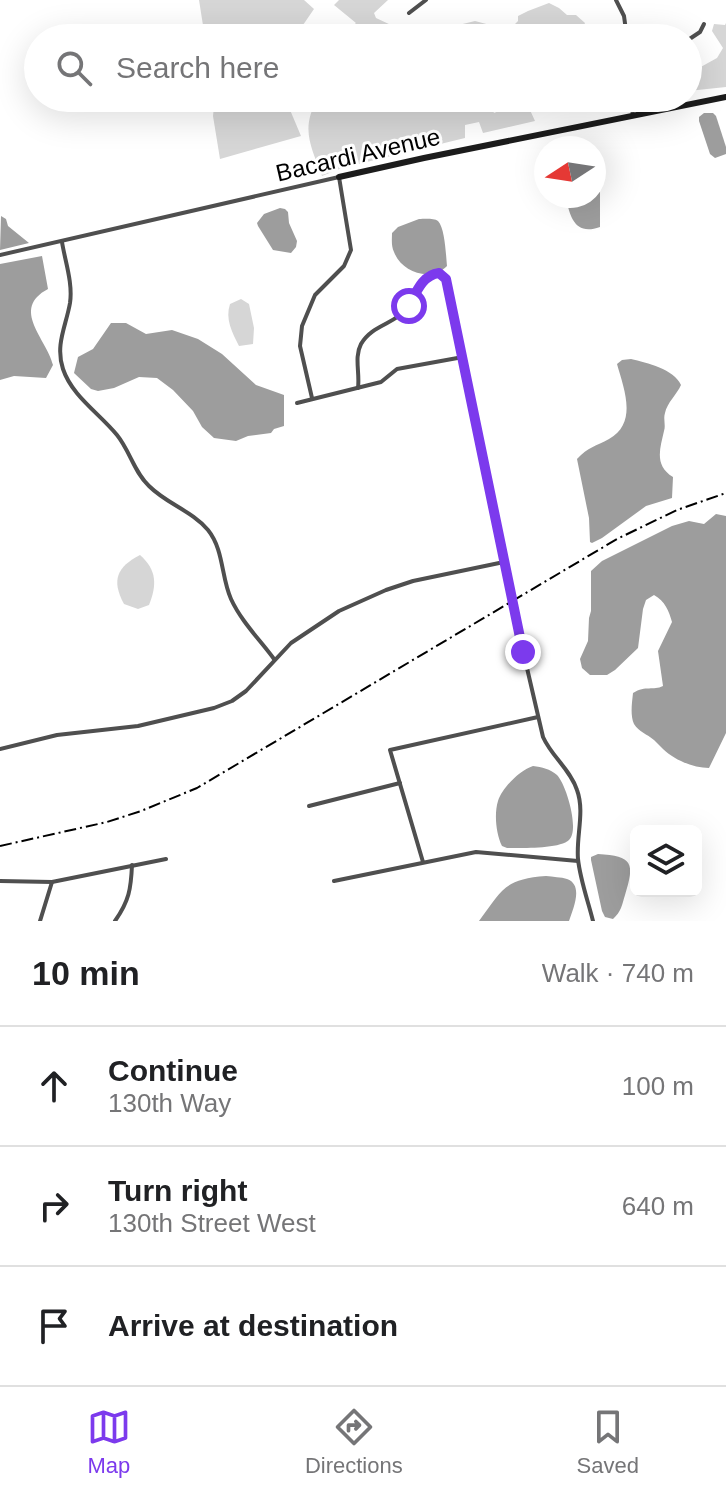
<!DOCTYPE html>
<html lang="en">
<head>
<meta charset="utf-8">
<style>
	body { margin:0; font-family:Helvetica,sans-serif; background:#f6f6f6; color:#202124 }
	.controls { position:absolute; right:24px; bottom:24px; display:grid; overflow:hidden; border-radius:12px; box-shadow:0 8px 32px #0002 }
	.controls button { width:72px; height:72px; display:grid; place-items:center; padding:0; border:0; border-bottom:2px solid #e0e0e0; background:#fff; color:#202124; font:40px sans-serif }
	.compass { position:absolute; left:534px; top:136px; width:72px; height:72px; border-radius:50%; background:#fff; box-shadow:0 8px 32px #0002; rotate:258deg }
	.stop { position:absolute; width:24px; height:24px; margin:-18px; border:6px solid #7c3aed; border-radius:50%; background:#fff }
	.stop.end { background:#7c3aed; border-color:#fff; box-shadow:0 2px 8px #0008 }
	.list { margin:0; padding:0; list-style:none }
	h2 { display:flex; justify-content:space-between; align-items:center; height:104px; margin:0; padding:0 32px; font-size:34px }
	h2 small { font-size:26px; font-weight:400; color:#757577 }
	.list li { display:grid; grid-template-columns:52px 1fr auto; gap:24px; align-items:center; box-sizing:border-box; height:120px; padding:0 32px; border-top:2px solid #e0e0e0 }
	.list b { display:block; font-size:30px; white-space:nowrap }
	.list p { margin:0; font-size:26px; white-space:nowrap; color:#757577 }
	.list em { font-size:26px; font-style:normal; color:#757577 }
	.icon { flex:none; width:44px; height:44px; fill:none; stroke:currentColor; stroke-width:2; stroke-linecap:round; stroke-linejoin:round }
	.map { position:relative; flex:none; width:726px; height:921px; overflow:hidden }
	.search { position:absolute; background:#fff; box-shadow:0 8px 32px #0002; left:24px; right:24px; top:24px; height:88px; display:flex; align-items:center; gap:20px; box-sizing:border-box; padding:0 28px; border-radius:44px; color:#757577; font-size:30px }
	.sheet { height:464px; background:#fff }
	nav { display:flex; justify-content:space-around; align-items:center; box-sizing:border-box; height:112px; border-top:2px solid #e0e0e0; background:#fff; font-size:22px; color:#757577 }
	nav a { display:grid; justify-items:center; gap:4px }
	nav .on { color:#7c3aed }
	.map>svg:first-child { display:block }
	.green { fill:#d6d6d6 }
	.water { fill:#9d9d9d }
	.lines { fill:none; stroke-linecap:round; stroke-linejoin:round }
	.street { stroke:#4f4f4f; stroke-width:4 }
	.secondary { stroke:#1c1c1c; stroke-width:6 }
	.rail { stroke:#000; stroke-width:2; stroke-dasharray:12 4 2 4; stroke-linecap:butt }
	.route { stroke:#7c3aed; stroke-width:10 }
	.labels { text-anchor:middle; stroke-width:6; stroke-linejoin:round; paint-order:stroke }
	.street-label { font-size:24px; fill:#000; stroke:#fff }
</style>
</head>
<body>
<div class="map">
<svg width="726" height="921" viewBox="0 0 726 921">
	<rect width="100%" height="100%" fill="#fff"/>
	<!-- green -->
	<g class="green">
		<path d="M199 0H304L314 9 294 38H205Z"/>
		<path d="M339 0H388L374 13 376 18 391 25 417 31H434L475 21 509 30 518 21V16L528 11 549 3 559 8 567 15H576L585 23 583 28 567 38H358L348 30 356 23 334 5Z"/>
		<path d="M726 23V87L688 91V74L717 58 723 48 712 31 714 24 725 25Z"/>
		<path d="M215 98H285L301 136 220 159 213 116Z"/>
		<path d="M318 98H488L494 113 514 105 530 110 535 121 483 133 479 122 465 125V138L342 168 322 176C311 146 300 129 318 98Z"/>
		<path d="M241 299 249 304 254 328 253 344 239 346C232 332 225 319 230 304Z"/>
		<path d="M140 555C157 570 157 585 149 605L138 609 124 604C111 580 117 567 140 555Z"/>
	</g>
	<!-- water -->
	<g class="water">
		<path d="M704 113H713L716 116 726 147V154L715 158 710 154 699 121V117Z"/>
		<path d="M594 164 599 171 600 177V227C575 236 570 217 566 198V196H594Z"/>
		<path d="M280 208 285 209 288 212 289 223 297 241 296 247 291 253 273 250 258 226 257 223 264 214Z"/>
		<path d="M1 216 6 219 8 226 29 243 0 250Z"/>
		<path d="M419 219C424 219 434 218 438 221 445 228 446 256 447 266 431 282 402 273 394 252 391 246 392 239 392 233L398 227Z"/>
		<path d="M42 256 48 289C10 309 47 339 53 365L46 378 14 376 0 380V264Z"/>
		<path d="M111 323H126L146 334 172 330 198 339 222 354 256 385 284 395V426L274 429 271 433 248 436 236 441 214 438 202 427 193 411 173 390 157 378 139 377 114 388 98 391 91 389 74 373 78 357 93 349Z"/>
		<path d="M631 359C647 363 674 369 681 385 677 394 667 403 665 413 663 419 666 425 664 431 660 449 654 465 673 477L672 498 646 506 602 538 592 543 590 542 589 518 577 459C588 447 596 446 609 439 638 423 624 389 617 364L622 360Z"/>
		<path d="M716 514 726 516V733L709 768C694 768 674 760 663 749 660 746 657 743 654 740 647 734 639 732 634 724 630 715 632 703 633 693 646 685 653 691 663 686L658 651 672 622C669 611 665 601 654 595L646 600 643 609 638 648 615 670 607 675H590L582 668 580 659 588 641 589 618 591 611V571L602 561 672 526 689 521 704 524Z"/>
		<path d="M533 766C542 767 550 769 557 775 566 784 580 830 569 840 560 849 520 848 507 848L502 846C496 834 494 814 498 801 502 788 520 770 533 766Z"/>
		<path d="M598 854C633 856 635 863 625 895 622 905 621 912 613 919L605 917 602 911 591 860V857Z"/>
		<path d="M546 876C553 877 561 877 567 879 584 885 573 909 569 921H479C502 890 504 879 546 876Z"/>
	</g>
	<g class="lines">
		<!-- street -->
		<g class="street">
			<path d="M616 0 624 16 627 38"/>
			<path d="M409 13 426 0"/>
			<path d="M688 40 700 32 704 24"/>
			<path d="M630 98 633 115"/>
			<path d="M638 98 642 114"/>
			<path d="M62 242C65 261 73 283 70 303 66 326 55 345 63 369 72 396 99 413 117 435 130 451 134 472 149 486 167 504 192 511 208 530 224 550 221 577 231 599 241 621 260 640 274 659"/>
			<path d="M0 255 339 177 351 250 344 266 315 295 302 326 300 346 312 398"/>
			<path d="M358 388C360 373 354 357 361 344 372 325 394 324 407 309 418 296 419 275 439 273L446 279 517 625 543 737C552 757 570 769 577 790 585 812 576 836 578 859 580 879 588 901 593 921"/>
			<path d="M297 403 381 382 397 369 463 357"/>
			<path d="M0 749 57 735 138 726 214 708 232 701 246 691 291 643 339 611 386 590 413 581 504 562"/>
			<path d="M309 806 400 783"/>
			<path d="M423 862 390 750 538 717"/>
			<path d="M0 881 52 882 166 859"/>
			<path d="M334 881 476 852 578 861"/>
			<path d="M40 921 52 882"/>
			<path d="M115 921C129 901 131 889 132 865"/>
		</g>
		<!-- secondary -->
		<path class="secondary" d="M339 177 424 158 726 97"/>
		<!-- rail -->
		<path class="rail" d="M0 846 107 822 141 811 197 788 617 539 677 510 726 493"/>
	</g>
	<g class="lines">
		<!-- route -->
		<path class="route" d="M409 306C416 293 422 275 439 273L446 279 523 652"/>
	</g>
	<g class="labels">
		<!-- street labels -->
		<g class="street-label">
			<text transform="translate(358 155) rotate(-13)" y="8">Bacardi Avenue</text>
		</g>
	</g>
</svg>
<div class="controls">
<button><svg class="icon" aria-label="layers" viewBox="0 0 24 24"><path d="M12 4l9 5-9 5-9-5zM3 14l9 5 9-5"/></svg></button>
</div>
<svg class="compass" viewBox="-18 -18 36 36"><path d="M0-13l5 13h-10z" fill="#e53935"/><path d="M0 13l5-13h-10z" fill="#757577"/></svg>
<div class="stop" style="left:409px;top:306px"></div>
<div class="stop end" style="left:523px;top:652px"></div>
<div class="search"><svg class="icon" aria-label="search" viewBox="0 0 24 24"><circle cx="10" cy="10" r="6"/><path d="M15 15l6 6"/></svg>Search here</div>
</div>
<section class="sheet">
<h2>10 min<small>Walk · 740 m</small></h2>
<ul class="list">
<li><svg class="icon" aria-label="ahead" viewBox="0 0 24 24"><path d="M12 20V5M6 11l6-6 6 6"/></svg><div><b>Continue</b><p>130th Way</p></div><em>100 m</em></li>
<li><svg class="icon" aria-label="right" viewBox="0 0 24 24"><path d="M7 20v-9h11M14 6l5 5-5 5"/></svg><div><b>Turn right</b><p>130th Street West</p></div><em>640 m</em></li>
<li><svg class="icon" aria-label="arrive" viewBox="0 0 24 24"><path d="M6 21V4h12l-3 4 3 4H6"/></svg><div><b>Arrive at destination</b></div></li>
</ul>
</section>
<nav>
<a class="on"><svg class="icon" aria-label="map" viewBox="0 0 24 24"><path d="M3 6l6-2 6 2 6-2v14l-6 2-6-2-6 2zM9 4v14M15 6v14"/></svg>Map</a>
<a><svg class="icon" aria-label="directions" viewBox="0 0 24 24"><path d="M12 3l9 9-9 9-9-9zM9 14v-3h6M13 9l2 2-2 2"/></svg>Directions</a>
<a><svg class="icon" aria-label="saved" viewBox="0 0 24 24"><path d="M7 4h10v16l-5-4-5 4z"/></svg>Saved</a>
</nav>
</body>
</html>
